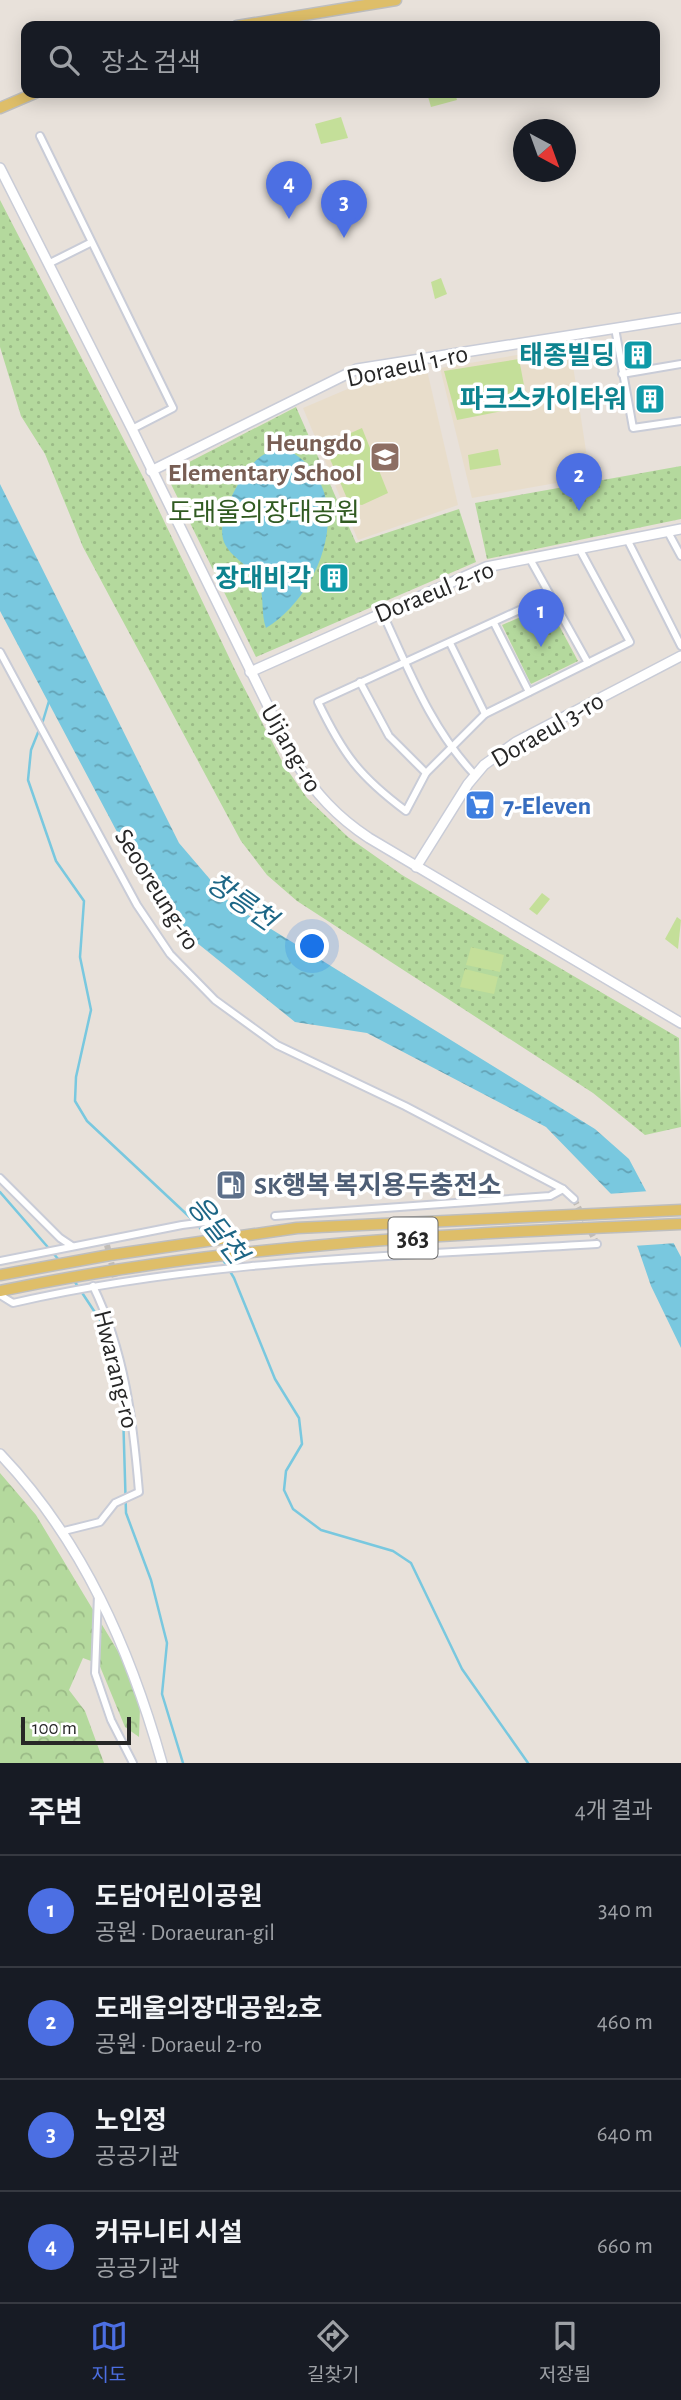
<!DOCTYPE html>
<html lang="ko">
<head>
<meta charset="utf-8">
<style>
	body { margin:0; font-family:"Alegreya Sans","Noto Sans KR",sans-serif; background:#20242c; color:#f1f3f6 }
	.compass { position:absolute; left:513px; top:119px; width:63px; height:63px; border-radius:50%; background:#171b24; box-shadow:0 4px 18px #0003; rotate:139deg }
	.scale { position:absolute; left:21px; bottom:18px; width:110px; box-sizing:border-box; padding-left:7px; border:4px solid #272727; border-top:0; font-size:19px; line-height:24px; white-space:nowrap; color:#272727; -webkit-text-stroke:5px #fff; paint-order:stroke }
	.you { position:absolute; left:313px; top:947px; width:24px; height:24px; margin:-18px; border:5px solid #fff; border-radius:50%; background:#1a73e8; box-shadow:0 0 0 10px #1a73e833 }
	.badge { display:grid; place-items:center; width:46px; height:46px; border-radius:50%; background:#4c6fe3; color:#fff; font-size:23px; font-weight:700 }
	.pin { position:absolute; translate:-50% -58px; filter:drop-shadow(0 2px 4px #0008) }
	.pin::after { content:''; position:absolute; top:37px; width:24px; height:21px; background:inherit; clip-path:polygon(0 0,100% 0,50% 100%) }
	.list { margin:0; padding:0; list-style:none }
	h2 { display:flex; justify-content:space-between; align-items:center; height:91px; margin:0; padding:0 28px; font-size:30px }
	h2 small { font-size:23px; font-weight:400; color:#9ea1a6 }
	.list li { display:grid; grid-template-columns:46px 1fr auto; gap:21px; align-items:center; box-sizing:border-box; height:112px; padding:0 28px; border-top:2px solid #363941 }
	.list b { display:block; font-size:26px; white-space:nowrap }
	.list p { margin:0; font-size:23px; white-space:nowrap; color:#9ea1a6 }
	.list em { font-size:23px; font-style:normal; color:#9ea1a6 }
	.icon { flex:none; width:38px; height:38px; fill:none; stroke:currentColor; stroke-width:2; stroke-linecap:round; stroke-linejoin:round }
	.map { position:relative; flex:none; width:681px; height:1763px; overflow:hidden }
	.search { position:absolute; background:#171b24; box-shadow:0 4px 18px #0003; left:21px; right:21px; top:21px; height:77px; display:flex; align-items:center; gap:18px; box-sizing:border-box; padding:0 24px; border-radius:14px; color:#9ea1a6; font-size:26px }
	.sheet { height:539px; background:#171b24 }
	nav { display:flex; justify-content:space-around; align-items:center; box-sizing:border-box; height:98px; border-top:2px solid #363941; background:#171b24; font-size:19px; color:#9ea1a6 }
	nav a { display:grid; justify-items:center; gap:4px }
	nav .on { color:#4c6fe3 }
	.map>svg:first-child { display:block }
	.education { fill:#e8ddcb }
	.forest { fill:url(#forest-crowns) }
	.park { fill:url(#park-dots) }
	.pitch { fill:#c4df99 }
	.water { fill:url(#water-ripples) }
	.pier { fill:#e8e1da }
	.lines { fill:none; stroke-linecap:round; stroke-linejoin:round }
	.stream { stroke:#79c8df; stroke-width:2.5 }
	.street-tunnel { stroke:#c1bcb6; stroke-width:6; stroke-dasharray:6 3; stroke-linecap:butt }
	.street-casing { stroke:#c9ccd7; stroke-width:10 }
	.secondary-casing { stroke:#c9ccd7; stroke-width:12 }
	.primary-casing { stroke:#bebebe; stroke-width:13 }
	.street { stroke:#fff; stroke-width:6 }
	.secondary { stroke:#fff; stroke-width:9 }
	.primary { stroke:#debe69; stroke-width:10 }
	.labels { text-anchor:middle; stroke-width:7; stroke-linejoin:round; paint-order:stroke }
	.shield { fill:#fff; stroke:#686868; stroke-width:2 }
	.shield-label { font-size:24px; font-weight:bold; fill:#272727 }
	.culture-label { font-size:26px; font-weight:bold; fill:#0d838f; stroke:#fff; text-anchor:end }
	.street-label { font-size:26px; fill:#272727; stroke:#fff }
	.education-label { font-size:26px; font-weight:bold; fill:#785e54; stroke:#fff; text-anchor:end }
	.park-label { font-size:26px; fill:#305a21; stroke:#fff }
	.shop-label { font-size:26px; font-weight:bold; fill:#366cbe; stroke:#fff; text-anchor:start }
	.service-label { font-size:26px; font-weight:bold; fill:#4e5e75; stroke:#fff; text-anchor:start }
	.water-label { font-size:28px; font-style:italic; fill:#1d6686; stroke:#fff }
</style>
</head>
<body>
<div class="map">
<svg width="681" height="1763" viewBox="0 0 681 1763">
	<defs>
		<pattern id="forest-crowns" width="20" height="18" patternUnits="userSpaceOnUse" patternTransform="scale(1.75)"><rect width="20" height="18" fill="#b4d99d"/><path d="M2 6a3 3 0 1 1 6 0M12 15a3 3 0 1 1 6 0" fill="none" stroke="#9bba87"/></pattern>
		<pattern id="park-dots" width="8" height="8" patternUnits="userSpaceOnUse" patternTransform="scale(1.75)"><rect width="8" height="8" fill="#b4d99d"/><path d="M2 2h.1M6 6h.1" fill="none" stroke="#9bba87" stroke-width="1.8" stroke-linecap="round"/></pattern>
		<pattern id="water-ripples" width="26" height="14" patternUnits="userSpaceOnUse" patternTransform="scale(1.75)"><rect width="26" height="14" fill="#79c8df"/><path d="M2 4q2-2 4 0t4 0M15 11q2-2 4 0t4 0" fill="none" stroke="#63a2b5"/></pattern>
	</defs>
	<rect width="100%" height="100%" fill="#e8e1da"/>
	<!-- education -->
	<g class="education">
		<path d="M570 346 590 477 472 498 440 368Z"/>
		<path d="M427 370 458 505 358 540 303 408 364 382Z"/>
	</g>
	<!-- forest -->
	<path class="forest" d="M0 1473 36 1515 125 1663 140 1707 139 1737 125 1727 99 1664 83 1658 69 1690 85 1711 104 1763H0Z"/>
	<!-- park -->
	<g class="park">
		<path d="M0 200 143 477 237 674 284 765 307 798 348 837 402 875 679 1038 681 1127 645 1135 593 1093 297 901 267 875 241 841 83 547 45 454 21 416 0 347Z"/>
		<path d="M296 407 356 543 459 509 476 562 256 657 166 474Z"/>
		<path d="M681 466V519L487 559 475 503Z"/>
		<path d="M548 605 578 661 531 684 502 625Z"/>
	</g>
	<!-- pitch -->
	<g class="pitch">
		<path d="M427 93H455L457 100 431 107Z"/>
		<path d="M341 117 348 138 321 144 315 124Z"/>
		<path d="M441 278 447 294 435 299 431 282Z"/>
		<path d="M519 359 528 406 457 420 444 371Z"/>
		<path d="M362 428 388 493 362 505 349 503 324 445Z"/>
		<path d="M498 449 501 465 470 470 468 455Z"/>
		<path d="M542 893 550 899 537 915 529 909Z"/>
		<path d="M677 917 681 920 678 949 665 939Z"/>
		<path d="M471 947 504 955 500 972 466 965Z"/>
		<path d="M465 969 498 977 494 994 460 987Z"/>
	</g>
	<!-- water -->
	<g class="water">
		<path d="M286 449C360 486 325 592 266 628 261 614 264 599 260 585 253 565 228 558 223 539 217 516 242 471 260 457 268 451 277 450 286 449Z"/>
		<path d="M0 484 179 843 232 905 595 1129 629 1159 681 1257V1348L651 1286 638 1248 612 1195 546 1127 367 1033 295 1022 160 913 0 611Z"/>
	</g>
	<!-- pier -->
	<path class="pier" d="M650 1191 677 1243 633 1246 607 1194Z"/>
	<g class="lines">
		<!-- stream -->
		<g class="stream">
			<path d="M42 724 49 701"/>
			<path d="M39 730 31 750 28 780 56 861 84 901 80 957 91 1010 76 1077 75 1101 87 1121 196 1223 208 1238"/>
			<path d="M0 1192 59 1260"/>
			<path d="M222 1258 234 1278 275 1379 299 1418 302 1444 286 1471 284 1490 293 1509 321 1530 393 1551 411 1563 462 1669 528 1763"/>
			<path d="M73 1279 102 1323 123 1411 126 1513 151 1580 167 1643 162 1694 183 1763"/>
		</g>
		<!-- street-tunnel -->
		<g class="street-tunnel">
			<path d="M574 1199 597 1244"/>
			<path d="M107 1245 115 1278"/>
		</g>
		<!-- street casing -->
		<g class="street-casing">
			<g id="street">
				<path d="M40 136 173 408 132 429"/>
				<path d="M48 264 90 243"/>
				<path d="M615 328 633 428 681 421"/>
				<path d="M622 374 681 364"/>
				<path d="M668 532 681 556"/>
				<path d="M627 539 681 646"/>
				<path d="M530 559 588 663"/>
				<path d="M550 596 318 702C343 754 359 776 406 811L426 773 485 714 630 642 579 548"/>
				<path d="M382 612C408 668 431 729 475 775"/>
				<path d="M494 623 529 692"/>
				<path d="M450 643 485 714"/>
				<path d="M0 652 137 905 170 954 215 1000 277 1045 405 1106 563 1189 574 1199"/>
				<path d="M360 682 389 736 426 773"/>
				<path d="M0 1178 60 1238 72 1246"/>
				<path d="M275 1216 550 1196 563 1189"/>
				<path d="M0 1261 182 1225 221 1220"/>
				<path d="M0 1295 13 1303C204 1259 402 1256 597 1244"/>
				<path d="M64 1531 100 1522 115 1503 139 1492C133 1420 125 1352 93 1286"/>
				<path d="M98 1595 95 1673 111 1720 133 1763"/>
			</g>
		</g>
		<!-- secondary casing -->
		<g class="secondary-casing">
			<g id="secondary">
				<path d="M0 168 132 429 295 761C315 793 337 817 369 838L681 1023"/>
				<path d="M151 471 357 369 681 318"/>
				<path d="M250 672 486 567 681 529"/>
				<path d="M416 867 468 784 484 765 516 742 681 656"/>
				<path d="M0 1454C83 1541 130 1649 162 1763"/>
			</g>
		</g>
		<!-- primary casing -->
		<g class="primary-casing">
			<g id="primary">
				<path d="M237 26 396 0"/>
				<path d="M0 108 35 93"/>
				<path d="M0 1275 110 1255 297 1228 681 1210"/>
				<path d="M0 1291C224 1244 453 1234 681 1224"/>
			</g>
		</g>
		<!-- street -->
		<use href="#street" class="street"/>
		<!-- secondary -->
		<use href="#secondary" class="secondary"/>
		<!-- primary -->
		<use href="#primary" class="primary"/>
	</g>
	<!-- icons -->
	<defs>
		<g id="building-square" transform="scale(1.575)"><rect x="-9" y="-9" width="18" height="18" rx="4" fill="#0f9aa8" stroke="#fff"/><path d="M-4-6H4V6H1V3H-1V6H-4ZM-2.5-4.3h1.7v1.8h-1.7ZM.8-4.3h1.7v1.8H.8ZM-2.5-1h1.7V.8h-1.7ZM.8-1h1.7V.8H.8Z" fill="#fff"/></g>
		<g id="school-square" transform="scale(1.575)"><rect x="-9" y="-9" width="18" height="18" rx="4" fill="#8d6e63" stroke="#fff"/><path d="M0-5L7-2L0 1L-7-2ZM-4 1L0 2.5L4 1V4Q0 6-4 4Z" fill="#fff"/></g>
		<g id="supermarket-square" transform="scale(1.575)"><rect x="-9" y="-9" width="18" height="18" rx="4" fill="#3f7fe0" stroke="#fff"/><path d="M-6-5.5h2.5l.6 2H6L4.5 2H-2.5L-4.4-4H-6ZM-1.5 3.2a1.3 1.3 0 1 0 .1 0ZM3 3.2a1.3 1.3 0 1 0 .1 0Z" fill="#fff"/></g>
		<g id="fuel-square" transform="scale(1.575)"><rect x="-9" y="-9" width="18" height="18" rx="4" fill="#5c6f8a" stroke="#fff"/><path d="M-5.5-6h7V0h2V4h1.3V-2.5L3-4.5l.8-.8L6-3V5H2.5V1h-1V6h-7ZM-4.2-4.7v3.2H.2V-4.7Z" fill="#fff"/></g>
	</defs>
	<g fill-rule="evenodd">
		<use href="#building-square" x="638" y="355"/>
		<use href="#building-square" x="650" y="399"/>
		<use href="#school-square" x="385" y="457"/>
		<use href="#building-square" x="334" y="578"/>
		<use href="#supermarket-square" x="480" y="805"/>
		<use href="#fuel-square" x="231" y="1185"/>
	</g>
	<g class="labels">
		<!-- shield labels -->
		<rect class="shield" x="388.5" y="1217.5" width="49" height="41" rx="5"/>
		<g class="shield-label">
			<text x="413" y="1246">363</text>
		</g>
		<!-- culture labels -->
		<g class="culture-label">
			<text x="615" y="364">태종빌딩</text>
			<text x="627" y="408">파크스카이타워</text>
			<text x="311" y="587">장대비각</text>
		</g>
		<!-- street labels -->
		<g class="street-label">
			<text transform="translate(407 365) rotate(-12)" y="9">Doraeul 1-ro</text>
			<text transform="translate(434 591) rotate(-22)" y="9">Doraeul 2-ro</text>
			<text transform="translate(547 729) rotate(-30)" y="9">Doraeul 3-ro</text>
			<text transform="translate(292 748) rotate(60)" y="9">Uijang-ro</text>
			<text transform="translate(158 889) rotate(58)" y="9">Seooreung-ro</text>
			<text transform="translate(117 1369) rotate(76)" y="9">Hwarang-ro</text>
		</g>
		<!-- education labels -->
		<g class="education-label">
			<text x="362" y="451">Heungdo<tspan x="362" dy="30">Elementary School</tspan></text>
		</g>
		<!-- park labels -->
		<g class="park-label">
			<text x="264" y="521">도래울의장대공원</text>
		</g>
		<!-- shop labels -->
		<g class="shop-label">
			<text x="503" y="814">7-Eleven</text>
		</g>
		<!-- service labels -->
		<g class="service-label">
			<text x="254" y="1194">SK행복 복지용두충전소</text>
		</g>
		<!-- water labels -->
		<g class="water-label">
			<text transform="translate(242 901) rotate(35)" y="10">창릉천</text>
			<text transform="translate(218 1229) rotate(52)" y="10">응달천</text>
		</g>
	</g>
</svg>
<svg class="compass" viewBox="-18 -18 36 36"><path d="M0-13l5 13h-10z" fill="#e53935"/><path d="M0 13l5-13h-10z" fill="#9ea1a6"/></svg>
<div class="scale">100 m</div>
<div class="you"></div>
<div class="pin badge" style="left:541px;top:647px">1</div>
<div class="pin badge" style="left:579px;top:511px">2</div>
<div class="pin badge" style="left:344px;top:238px">3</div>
<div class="pin badge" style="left:289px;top:219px">4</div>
<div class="search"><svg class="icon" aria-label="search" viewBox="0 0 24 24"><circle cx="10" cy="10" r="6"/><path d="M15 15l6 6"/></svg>장소 검색</div>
</div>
<section class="sheet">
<h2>주변<small>4개 결과</small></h2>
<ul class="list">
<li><span class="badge">1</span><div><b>도담어린이공원</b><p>공원 · Doraeuran-gil</p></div><em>340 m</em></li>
<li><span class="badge">2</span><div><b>도래울의장대공원2호</b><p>공원 · Doraeul 2-ro</p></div><em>460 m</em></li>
<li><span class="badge">3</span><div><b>노인정</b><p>공공기관</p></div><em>640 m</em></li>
<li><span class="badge">4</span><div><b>커뮤니티 시설</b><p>공공기관</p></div><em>660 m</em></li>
</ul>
</section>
<nav>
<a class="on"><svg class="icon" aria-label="map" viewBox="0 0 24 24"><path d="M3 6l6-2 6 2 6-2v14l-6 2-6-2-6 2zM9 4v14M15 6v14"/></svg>지도</a>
<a><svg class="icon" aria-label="directions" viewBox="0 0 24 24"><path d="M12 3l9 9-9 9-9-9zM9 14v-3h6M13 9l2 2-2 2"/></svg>길찾기</a>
<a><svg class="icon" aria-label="saved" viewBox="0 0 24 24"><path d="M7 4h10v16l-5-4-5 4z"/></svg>저장됨</a>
</nav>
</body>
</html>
